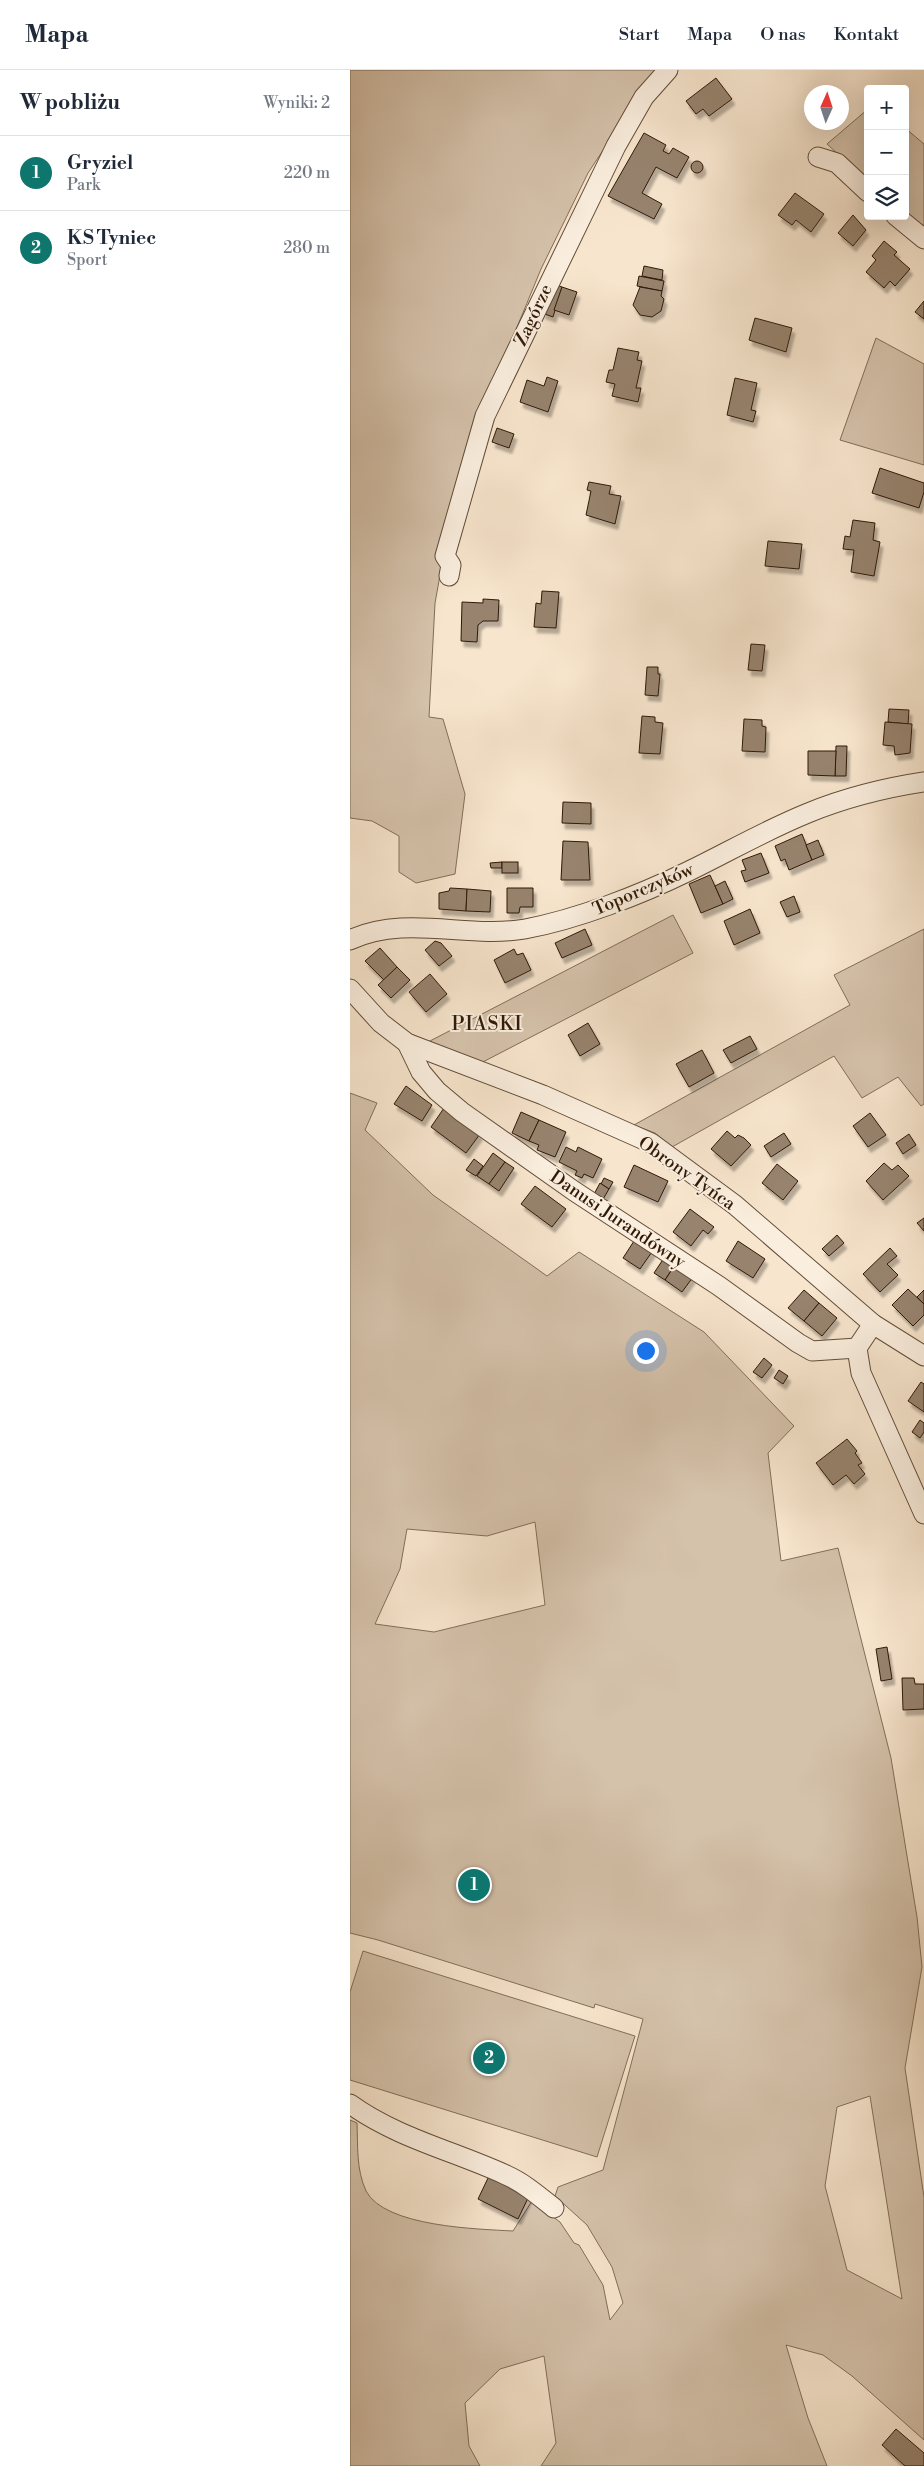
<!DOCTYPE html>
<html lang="pl">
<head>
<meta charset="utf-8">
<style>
	body { margin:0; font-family:"Libre Bodoni",serif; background:#f6f6f7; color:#1f2937 }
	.controls { position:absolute; right:15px; top:15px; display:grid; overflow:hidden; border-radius:5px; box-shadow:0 5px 20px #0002 }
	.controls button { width:45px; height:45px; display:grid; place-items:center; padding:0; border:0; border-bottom:1px solid #e0e1e3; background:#fff; color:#1f2937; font:25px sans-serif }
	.compass { position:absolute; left:454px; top:15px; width:45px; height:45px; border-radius:50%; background:#fff; box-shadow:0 5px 20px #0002; rotate:3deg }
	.you { position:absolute; left:295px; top:1280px; width:18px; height:18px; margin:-12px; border:4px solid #fff; border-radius:50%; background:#1a73e8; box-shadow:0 0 0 8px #1a73e833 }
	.badge { display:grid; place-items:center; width:32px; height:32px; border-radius:50%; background:#0f766e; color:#fff; font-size:16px; font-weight:700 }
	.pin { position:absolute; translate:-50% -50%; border:2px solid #fff; box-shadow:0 1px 5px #0006 }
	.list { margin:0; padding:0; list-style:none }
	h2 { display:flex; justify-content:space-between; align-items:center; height:65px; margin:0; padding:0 20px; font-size:21px }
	h2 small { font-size:16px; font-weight:400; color:#747a83 }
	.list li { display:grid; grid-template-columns:32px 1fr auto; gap:15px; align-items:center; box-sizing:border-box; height:75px; padding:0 20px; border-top:1px solid #e0e1e3 }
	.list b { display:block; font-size:19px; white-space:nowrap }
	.list p { margin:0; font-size:16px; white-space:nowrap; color:#747a83 }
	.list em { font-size:16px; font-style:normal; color:#747a83 }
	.icon { flex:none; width:28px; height:28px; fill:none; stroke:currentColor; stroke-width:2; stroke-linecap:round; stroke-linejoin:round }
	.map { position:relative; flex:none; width:574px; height:2396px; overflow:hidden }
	header { display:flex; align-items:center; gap:30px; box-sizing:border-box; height:70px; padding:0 25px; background:#fff; border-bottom:1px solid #e0e1e3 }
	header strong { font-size:24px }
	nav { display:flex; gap:28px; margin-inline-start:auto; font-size:18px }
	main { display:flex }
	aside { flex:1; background:#fff }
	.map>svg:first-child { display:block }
	.green { fill:#d5c2ab; stroke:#826e59; fill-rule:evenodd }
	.building { fill:#97836e; stroke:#301907; filter:url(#shadow) }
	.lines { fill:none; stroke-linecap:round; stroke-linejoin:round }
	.minor-casing { stroke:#624c38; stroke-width:21 }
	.minor { stroke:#faeede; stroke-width:19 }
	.labels { text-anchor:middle; stroke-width:4; stroke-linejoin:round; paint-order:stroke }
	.street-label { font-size:18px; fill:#301907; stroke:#faeede }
	.neighbourhood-label { font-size:19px; letter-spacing:1px; fill:#301907; stroke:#faeede }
</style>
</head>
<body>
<header>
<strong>Mapa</strong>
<nav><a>Start</a><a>Mapa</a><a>O nas</a><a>Kontakt</a></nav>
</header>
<main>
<aside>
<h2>W pobliżu<small>Wyniki: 2</small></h2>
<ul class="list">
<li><span class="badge">1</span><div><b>Gryziel</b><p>Park</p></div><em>220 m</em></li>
<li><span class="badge">2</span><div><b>KS Tyniec</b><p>Sport</p></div><em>280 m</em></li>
</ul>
</aside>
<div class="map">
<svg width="574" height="2396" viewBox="0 0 574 2396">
	<defs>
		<filter id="shadow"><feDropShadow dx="3" dy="5.5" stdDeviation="1" flood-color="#0004"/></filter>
	</defs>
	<rect width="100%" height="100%" fill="#f7e5cd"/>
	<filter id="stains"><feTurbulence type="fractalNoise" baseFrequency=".004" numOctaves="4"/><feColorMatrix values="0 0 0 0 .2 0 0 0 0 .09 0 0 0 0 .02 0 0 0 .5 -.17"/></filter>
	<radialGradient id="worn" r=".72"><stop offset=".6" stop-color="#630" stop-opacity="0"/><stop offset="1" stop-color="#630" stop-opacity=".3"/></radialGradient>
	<!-- green -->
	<g class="green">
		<path d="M0 0H306L238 103 191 199 135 335 98 461 85 533 79 647 93 649 115 724 105 804 66 813 49 802V766L22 751 0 748Z"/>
		<path d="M518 39V112L477 74Z"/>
		<path d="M555 58 574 74V163L555 146Z"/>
		<path d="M526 268 574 294V395L490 370Z"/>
		<path d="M323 845 343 883 129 994 78 972Z"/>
		<path d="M574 859V1034L571 1036 548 1007 512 1028 484 986 322 1077 305 1063 284 1055 500 935 484 905Z"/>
		<path d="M0 1023 27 1033 15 1060 83 1125 197 1206 229 1182 354 1262 444 1356 418 1383 431 1491 488 1478 541 1688 567 1847 572 1897 555 1998 574 2127V2370L502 2306 473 2285 436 2275 458 2348 477 2396H191L206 2373 194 2286 150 2299 115 2333 119 2376 130 2396H0V2050L7 2053C8 2076 6 2099 16 2121 35 2157 128 2159 163 2161L182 2131 210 2152 224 2173 229 2175 253 2215 260 2250 273 2233 262 2197 237 2155 205 2126 208 2117 253 2100 293 1949 245 1934 244 1938 28 1870 0 1863ZM185 1452 195 1535 84 1562 25 1554 50 1499 57 1459 137 1466ZM520 2026 552 2229 497 2200 475 2116 487 2037Z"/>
		<path d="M13 1881 285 1966 247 2087 0 2010V1922Z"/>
	</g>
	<!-- building -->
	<g class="building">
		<path d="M366 8 382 29 359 46 353 39 346 44 336 31Z"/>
		<path d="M294 63 316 75 313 81 319 84 323 78 339 87 327 108 306 97 292 123 312 134 304 149 258 126Z"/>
		<circle cx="347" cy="97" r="6"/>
		<path d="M445 123 474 144 461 162 446 150 442 155 428 145Z"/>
		<path d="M503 145 516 160 503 176 488 163Z"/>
		<path d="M534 171 547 182 544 185 560 199 545 216 540 211 534 218 516 202 526 190 522 186Z"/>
		<path d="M294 196 313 200 312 210 292 206Z"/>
		<path d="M289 206 314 211 312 221 287 216Z"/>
		<path d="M204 214 212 217 203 247 192 243Z"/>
		<path d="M212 217 227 222 219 245 204 240Z"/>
		<path d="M290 217 312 221 311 226 314 229 311 241 302 247 290 245 283 235Z"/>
		<path d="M574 231V249L565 242Z"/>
		<path d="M405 248 442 258 436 282 399 270Z"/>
		<path d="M268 278 289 282 287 290 292 291 286 318H291L288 332 262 326 265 314 256 312 259 300H263Z"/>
		<path d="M197 307 208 311 198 342 170 332 177 310 194 316Z"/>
		<path d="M385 308 407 313 401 340 406 341 403 352 377 345Z"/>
		<path d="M147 358 164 364 159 378 142 372Z"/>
		<path d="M530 398 574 413V422L569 438 522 423Z"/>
		<path d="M239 412 261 416 259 424 271 426 265 454 236 445 241 421 237 420Z"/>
		<path d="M503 450 525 453 523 470 530 472 524 506 501 502 504 480 493 479 495 466 500 467Z"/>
		<path d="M418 471 452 474 449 499 415 496Z"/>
		<path d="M192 521 209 522 206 558 184 557 186 533 191 534Z"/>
		<path d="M133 529 149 530 148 551H133L128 555 127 572 111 571 112 532 133 533Z"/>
		<path d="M401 574 415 575 412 601 398 600Z"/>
		<path d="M297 597H308V604H310L308 626 295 625Z"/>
		<path d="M539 639 559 640 558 654 538 652Z"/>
		<path d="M292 646 305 647V652L313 653 310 684 289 683Z"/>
		<path d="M394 649 412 650V656L416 657 415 682 392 681Z"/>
		<path d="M535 652 562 654 560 683 545 685 544 676 533 675Z"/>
		<path d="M486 676H497L496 706H485Z"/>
		<path d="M458 681H486L485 706 458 705Z"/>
		<path d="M213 732 241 733V754L212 753Z"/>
		<path d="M452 764 462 790 439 800 435 789 431 791 425 776Z"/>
		<path d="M468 770 474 785 462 790 456 775Z"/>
		<path d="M213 771 238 772 240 810H211Z"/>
		<path d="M411 783 419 803 395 812 391 801 396 800 392 790Z"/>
		<path d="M152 792V798H141L140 793Z"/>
		<rect x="152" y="792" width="16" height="11"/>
		<path d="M360 805 373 834 351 843 339 814Z"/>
		<path d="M375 811 383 829 373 834 365 816Z"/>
		<path d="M100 818 117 819 116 841 89 839V823L99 821Z"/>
		<path d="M157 818H183V837H170L169 843H157Z"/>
		<path d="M117 819 141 821 140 842 116 841Z"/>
		<path d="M444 826 450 842 437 847 430 832Z"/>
		<path d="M400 839 410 863 384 875 374 851Z"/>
		<path d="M235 859 242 875 212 888 205 873Z"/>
		<path d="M85 871 91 873 102 886 89 896 75 880Z"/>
		<path d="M30 878 47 897 34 910 15 891Z"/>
		<path d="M164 879 167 885 173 883 181 900 155 913 144 890Z"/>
		<path d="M47 897 60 910 41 928 28 915Z"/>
		<path d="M80 904 97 924 76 942 59 922Z"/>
		<path d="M238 953 250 974 230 986 218 965Z"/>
		<path d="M400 966 407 979 381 993 373 980Z"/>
		<path d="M352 980 364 1003 339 1017 326 994Z"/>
		<path d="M56 1016 82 1035 72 1051 44 1034Z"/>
		<path d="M94 1038 130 1064 116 1083 81 1057Z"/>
		<path d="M171 1042 189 1050 179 1071 162 1063Z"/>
		<path d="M520 1043 536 1065 518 1077 503 1056Z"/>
		<path d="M189 1050 216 1062 205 1087 187 1080 189 1075 179 1071Z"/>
		<path d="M377 1061 385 1068 388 1065 394 1068 401 1075 381 1096 361 1079Z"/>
		<path d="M434 1063 441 1074 421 1087 414 1076Z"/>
		<path d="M559 1064 566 1075 553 1084 546 1073Z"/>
		<path d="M216 1077 226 1082 228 1077 252 1089 243 1108 234 1104 232 1108 225 1105 227 1101 209 1092Z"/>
		<path d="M143 1083 155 1092 139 1114 127 1106Z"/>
		<path d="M124 1089 133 1096 126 1106 116 1100Z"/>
		<path d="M155 1092 164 1098 149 1121 139 1114Z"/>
		<path d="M534 1093 542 1100 548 1095 559 1106 533 1130 516 1111Z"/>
		<path d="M427 1094 448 1111 433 1130 412 1113Z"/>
		<path d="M284 1095 318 1111 308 1132 274 1117Z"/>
		<path d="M254 1108 263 1112 259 1119 251 1114Z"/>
		<path d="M250 1113 259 1119 252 1131 243 1126Z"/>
		<path d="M185 1116 216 1139 202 1157 171 1134Z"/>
		<path d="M340 1139 364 1157 358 1164 353 1160 341 1176 323 1162Z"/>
		<path d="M574 1148V1161L567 1153Z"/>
		<path d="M487 1165 494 1173 479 1186 472 1179Z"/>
		<path d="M286 1168 304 1179 290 1199 273 1188Z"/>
		<path d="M388 1171 415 1189 403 1208 376 1191Z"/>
		<path d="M540 1178 547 1186 537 1194 548 1205 530 1222 513 1204Z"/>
		<path d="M314 1188 325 1195 315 1210 304 1203Z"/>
		<path d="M325 1195 343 1207 332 1222 315 1210Z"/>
		<path d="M558 1219 574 1234V1245L563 1256 542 1235Z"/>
		<path d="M454 1220 469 1233 454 1251 438 1238Z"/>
		<path d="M574 1220V1234L567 1227Z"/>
		<path d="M469 1233 487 1248 472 1266 454 1251Z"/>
		<path d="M414 1288 422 1295 412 1308 403 1302Z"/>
		<path d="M429 1300 438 1306 433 1314 424 1308Z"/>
		<path d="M571 1312 574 1314V1342L558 1331Z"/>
		<path d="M570 1350 574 1353V1362L570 1368 562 1362Z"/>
		<path d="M497 1369 507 1381 505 1383 512 1393 508 1395 515 1404 504 1414 496 1405 483 1415 466 1393Z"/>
		<path d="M537 1577 542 1609 531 1611 526 1579Z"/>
		<path d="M552 1608H564L565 1614H574V1639L553 1640Z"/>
		<path d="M139 2106 179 2126 168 2149 128 2129Z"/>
		<path d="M546 2359 574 2383V2396H555L532 2375Z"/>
	</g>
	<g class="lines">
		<!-- minor casing -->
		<g class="minor-casing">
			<g id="minor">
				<path d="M468 87 487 93 518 122"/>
				<path d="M546 146 574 169"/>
				<path d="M99 506 101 495 95 486 135 346 266 76 294 27 318 0"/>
				<path d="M0 870C56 844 116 869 175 859 228 849 290 825 339 801 378 782 416 760 458 743 495 728 534 718 574 712"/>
				<path d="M0 919 31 953 57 973 193 1025 301 1073 385 1135 523 1254 574 1286"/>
				<path d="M57 973 71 1002 87 1021 112 1042 224 1121 369 1216 448 1273 462 1281 507 1278"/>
				<path d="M523 1254 507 1278 511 1303 574 1444"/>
				<path d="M0 2034C47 2068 104 2081 156 2105 174 2113 189 2126 204 2138"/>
			</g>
		</g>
		<!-- minor -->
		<use href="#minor" class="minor"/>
	</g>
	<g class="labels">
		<!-- street labels -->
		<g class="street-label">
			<text transform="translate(183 245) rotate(-65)" y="6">Zagórze</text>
			<text transform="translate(293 819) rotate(-23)" y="6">Toporczyków</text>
			<text transform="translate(337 1103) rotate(35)" y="6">Obrony Tyńca</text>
			<text transform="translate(268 1149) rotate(34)" y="6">Danusi Jurandówny</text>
		</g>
		<!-- neighbourhood labels -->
		<g class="neighbourhood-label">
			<text x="137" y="960">PIASKI</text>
		</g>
	</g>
	<rect width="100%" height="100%" filter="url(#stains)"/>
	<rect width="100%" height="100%" fill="url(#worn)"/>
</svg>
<div class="controls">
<button>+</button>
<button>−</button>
<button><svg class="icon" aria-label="layers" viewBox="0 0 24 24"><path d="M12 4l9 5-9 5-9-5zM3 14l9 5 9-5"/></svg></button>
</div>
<svg class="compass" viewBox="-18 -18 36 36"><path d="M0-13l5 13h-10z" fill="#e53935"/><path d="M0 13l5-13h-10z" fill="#747a83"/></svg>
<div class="you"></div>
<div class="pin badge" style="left:124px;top:1815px">1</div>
<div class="pin badge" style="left:139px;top:1988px">2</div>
</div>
</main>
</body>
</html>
